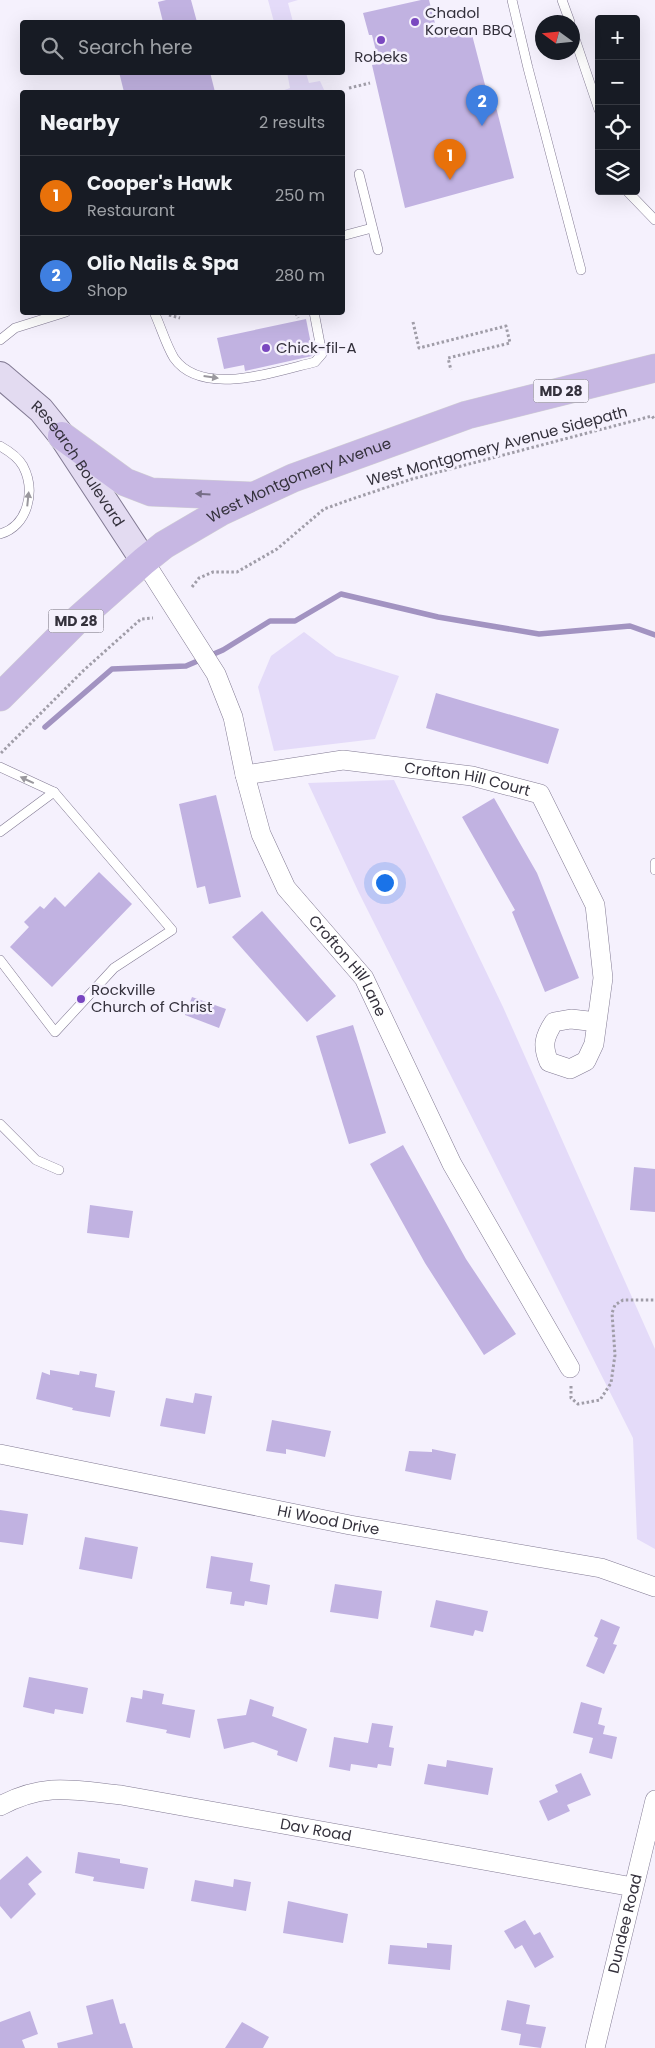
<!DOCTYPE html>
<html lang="en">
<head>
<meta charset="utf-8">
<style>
	body { margin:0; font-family:Poppins,sans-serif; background:#242831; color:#f1f3f6 }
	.controls { position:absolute; right:15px; top:15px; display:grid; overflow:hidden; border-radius:5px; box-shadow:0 5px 20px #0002 }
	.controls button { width:45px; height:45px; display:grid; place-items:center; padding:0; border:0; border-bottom:1px solid #363941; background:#171b24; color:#f1f3f6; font:25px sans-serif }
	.compass { position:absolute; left:535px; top:15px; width:45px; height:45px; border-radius:50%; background:#171b24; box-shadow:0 5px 20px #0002; rotate:285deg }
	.you { position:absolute; left:384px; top:882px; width:18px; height:18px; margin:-12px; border:4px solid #fff; border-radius:50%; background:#1a73e8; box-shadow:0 0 0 8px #1a73e833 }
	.badge { display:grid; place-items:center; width:32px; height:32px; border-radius:50%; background:#bba6de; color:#fff; font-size:16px; font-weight:700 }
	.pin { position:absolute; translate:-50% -41px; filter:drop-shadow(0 1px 2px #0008) }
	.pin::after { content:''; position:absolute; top:26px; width:18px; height:15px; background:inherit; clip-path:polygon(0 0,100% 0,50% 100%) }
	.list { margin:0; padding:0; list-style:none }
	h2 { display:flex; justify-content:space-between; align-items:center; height:65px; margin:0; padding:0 20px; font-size:21px }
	h2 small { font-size:16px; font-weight:400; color:#9ea1a6 }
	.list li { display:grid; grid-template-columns:32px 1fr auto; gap:15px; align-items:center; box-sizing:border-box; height:80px; padding:0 20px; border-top:1px solid #363941 }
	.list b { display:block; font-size:19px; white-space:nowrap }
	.list p { margin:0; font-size:16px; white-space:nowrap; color:#9ea1a6 }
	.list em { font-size:16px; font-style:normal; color:#9ea1a6 }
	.icon { flex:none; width:28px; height:28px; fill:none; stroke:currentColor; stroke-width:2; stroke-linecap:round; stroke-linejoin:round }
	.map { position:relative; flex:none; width:655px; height:2048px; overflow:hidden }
	.search { position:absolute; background:#171b24; box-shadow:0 5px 20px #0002; left:20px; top:20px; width:325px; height:55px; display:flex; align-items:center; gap:12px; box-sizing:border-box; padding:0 18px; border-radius:5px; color:#9ea1a6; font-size:19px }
	.panel { position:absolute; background:#171b24; box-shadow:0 5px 20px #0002; left:20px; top:90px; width:325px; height:225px; border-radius:5px }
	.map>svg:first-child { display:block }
	.green { fill:#e4dbf9 }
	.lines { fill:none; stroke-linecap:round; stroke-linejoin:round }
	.stream { stroke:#a293c1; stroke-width:5.5 }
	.building { fill:#c1b2e1 }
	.lane-casing { stroke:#827a93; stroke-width:10 }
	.street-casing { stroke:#827a93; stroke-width:20 }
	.secondary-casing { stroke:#827a93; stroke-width:28 }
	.primary-casing { stroke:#d2d2d4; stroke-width:29 }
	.path { stroke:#a09da8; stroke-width:3; stroke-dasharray:2.5 2.5; stroke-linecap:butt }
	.lane { stroke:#fff; stroke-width:9 }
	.street { stroke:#fff; stroke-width:19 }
	.secondary { stroke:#e3dbf1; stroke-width:26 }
	.primary { stroke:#c7b7e3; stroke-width:28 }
	.oneway { fill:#9a989e }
	.oneway2 { fill:#766d87 }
	.poi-dot { fill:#7a48c0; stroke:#f5f1fd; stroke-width:2 }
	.labels { text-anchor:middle; stroke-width:5; stroke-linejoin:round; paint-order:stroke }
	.shield { fill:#f5f1fd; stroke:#6e6b76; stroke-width:1 }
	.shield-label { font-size:14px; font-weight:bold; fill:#34313c }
	.poi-label { font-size:15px; fill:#34313c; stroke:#f5f1fd; text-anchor:start }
	.street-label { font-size:15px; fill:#34313c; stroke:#f5f1fd }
</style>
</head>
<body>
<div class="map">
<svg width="655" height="2048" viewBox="0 0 655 2048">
	<rect width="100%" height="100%" fill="#f5f1fd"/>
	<!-- green -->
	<g class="green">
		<path d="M268 0H298L288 3 293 22H274Z"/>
		<path d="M287 72 306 73 309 83 320 81 325 92H279L290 88Z"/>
		<path d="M304 632 336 656 399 676 375 739 274 751 258 687 271 656Z"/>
		<path d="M394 780 503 1007 655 1349V1549L637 1539 633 1438 359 893 308 783Z"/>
	</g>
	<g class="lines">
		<!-- stream -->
		<path class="stream" d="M45 727 112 669 186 666 223 650 270 621H295L341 594 438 617 539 634 630 626 655 635"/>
	</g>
	<!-- building -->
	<g class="building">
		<path d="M166 0H191L197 22H163L158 2Z"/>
		<path d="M421 0H429L438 35 470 27 491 108 496 107 514 178 405 208 372 65 379 63 372 35H369L363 13Z"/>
		<path d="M119 72H210L215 92H124Z"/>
		<path d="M306 319 313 354 312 356 245 371 244 365 224 369 217 338Z"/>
		<path d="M436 693 559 729 548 764 426 728Z"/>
		<path d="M216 795 241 897 209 904 205 886 197 888 179 804Z"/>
		<path d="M494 798 537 873 579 978 545 992 512 912 515 910 462 817Z"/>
		<path d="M99 872 132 904 52 987 10 947 29 927 24 922 40 906 44 909 55 897 65 907Z"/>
		<path d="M262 911 336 996 307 1022 232 937Z"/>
		<path d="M192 997 226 1009 219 1028 185 1015Z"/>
		<path d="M353 1025 386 1133 349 1144 316 1036Z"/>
		<path d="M403 1145 466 1259 516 1334 484 1355 425 1263 370 1164Z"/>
		<path d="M634 1167 655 1169V1212L630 1210Z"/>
		<path d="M90 1205 133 1211 129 1238 87 1233Z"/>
		<path d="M50 1370 79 1375 80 1371 97 1374 95 1387 115 1391 110 1417 72 1410 73 1408 36 1399 42 1372 50 1375Z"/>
		<path d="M195 1393 212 1396 205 1434 160 1426 166 1398 193 1403Z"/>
		<path d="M272 1420 331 1431 325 1457 286 1449V1454L266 1451Z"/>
		<path d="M432 1449 456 1454 451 1480 405 1471 409 1451 432 1452Z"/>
		<path d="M0 1510 28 1514 23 1545 0 1542Z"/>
		<path d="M85 1537 138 1547 132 1579 79 1569Z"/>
		<path d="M211 1556 253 1563 250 1581 270 1585 267 1605 245 1601 244 1606 230 1604 232 1592 206 1588Z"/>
		<path d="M335 1584 382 1591 378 1619 330 1612Z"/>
		<path d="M436 1600 488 1611 483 1632 475 1630 473 1636 430 1627Z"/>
		<path d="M601 1619 620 1627 613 1644 617 1645 604 1674 586 1666 598 1638 594 1636Z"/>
		<path d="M29 1677 88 1688 83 1714 55 1709 54 1714 23 1707Z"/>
		<path d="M143 1690 164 1694 162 1704 195 1710 190 1738 166 1733 167 1730 126 1722 131 1697 142 1699Z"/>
		<path d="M250 1699 274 1707 272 1716 307 1729 297 1762 277 1755 278 1751 253 1742 224 1749 217 1719 246 1715Z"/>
		<path d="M581 1702 602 1708 598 1724 605 1726 603 1734 617 1737 612 1759 589 1753 593 1738 573 1733Z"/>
		<path d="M372 1723 393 1726 389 1747 394 1748 391 1766 378 1764 377 1768 351 1764 350 1771 329 1767 334 1737 368 1743Z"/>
		<path d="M447 1760 493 1768 488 1795 424 1784 428 1764 446 1767Z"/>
		<path d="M581 1773 591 1795 567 1805 570 1811 548 1821 539 1801 558 1792 555 1785Z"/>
		<path d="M78 1852 120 1859V1863L148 1868 144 1889 93 1881 94 1877 75 1873Z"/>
		<path d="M27 1856 42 1872 28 1884 36 1894 11 1919 0 1906V1880Z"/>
		<path d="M234 1879 251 1882 246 1911 191 1901 195 1880 233 1887Z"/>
		<path d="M288 1901 348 1914 343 1943 283 1933Z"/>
		<path d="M525 1920 534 1935 540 1932 554 1957 535 1968 522 1945 515 1949 504 1931Z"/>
		<path d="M427 1943 452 1945 450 1970 388 1964 390 1945 427 1948Z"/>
		<path d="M113 1999 120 2024 125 2023 133 2048H58L57 2043 93 2034 86 2006Z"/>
		<path d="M507 2000 530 2005 526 2024 546 2027 541 2048 519 2045 521 2034 501 2030Z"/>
		<path d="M30 2011 38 2034 22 2040 25 2048H0V2022Z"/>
		<path d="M242 2022 269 2037 263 2048H225Z"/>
	</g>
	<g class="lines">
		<!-- lane casing -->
		<g class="lane-casing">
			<g id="lane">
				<path d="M512 0 528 68 581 270"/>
				<path d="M562 0 570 22"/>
				<path d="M572 30 599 110"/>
				<path d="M359 174 378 250"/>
				<path d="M627 191 655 220"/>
				<path d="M342 236 372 228"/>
				<path d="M154 312C161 327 166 345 174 358 202 398 277 371 315 362L322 354 314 312"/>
				<path d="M0 340 15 328 66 312"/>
				<path d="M0 446C9 451 18 457 23 466 36 491 28 526 0 534"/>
				<path d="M0 767 54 792 172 930 114 968 55 1032 0 960"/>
				<path d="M0 832 54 792"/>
				<path d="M655 863V870"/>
				<path d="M0 1124 36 1160 59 1170"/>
			</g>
		</g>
		<!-- street casing -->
		<g class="street-casing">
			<g id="street">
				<path id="s1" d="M144 561 216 674 233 717 245 775 261 834 286 888 364 978 452 1164 570 1368"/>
				<path id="s2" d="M245 775 343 760 472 776 540 794 595 905 603 978 594 1044 586 1061 570 1069 549 1062C542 1046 544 1037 554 1022L571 1019 597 1022"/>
				<path id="s3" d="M0 1454 350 1525 601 1568 655 1587"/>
				<path id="s4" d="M0 1806C45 1782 73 1790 121 1795L633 1887"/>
				<path id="s5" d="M595 2048 655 1800"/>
			</g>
		</g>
		<!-- secondary casing -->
		<g class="secondary-casing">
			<g id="secondary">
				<path id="s6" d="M0 375 41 410 62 436 144 561"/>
			</g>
		</g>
		<!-- primary casing -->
		<g class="primary-casing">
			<g id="primary">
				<path d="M62 436 125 482 151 492 250 496"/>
				<path id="s7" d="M0 697 74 623 144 561 164 545 222 511 293 478 467 415 655 368"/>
			</g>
		</g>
		<!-- path -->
		<g class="path">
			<path d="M349 88 370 83"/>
			<path d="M296 313 298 318"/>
			<path d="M169 315 180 318"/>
			<path d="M413 322 419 348 506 326 510 343 448 358 451 370"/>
			<path d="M192 587 199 578 213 572H237L277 549 324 509 352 499 412 479 633 421 652 416 655 420"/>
			<path d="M1 753 84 670 141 619 153 618"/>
			<path d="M571 1386V1398L578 1404 600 1400 611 1383 615 1355 612 1313 615 1305 623 1300H655"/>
		</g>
		<!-- lane -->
		<use href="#lane" class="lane"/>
		<!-- street -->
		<use href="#street" class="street"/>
		<!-- secondary -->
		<use href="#secondary" class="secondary"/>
		<!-- primary -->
		<use href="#primary" class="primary"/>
	</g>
	<!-- one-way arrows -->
	<defs><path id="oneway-solid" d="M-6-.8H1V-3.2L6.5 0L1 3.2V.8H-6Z" transform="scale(1.25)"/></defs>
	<g class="oneway">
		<use href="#oneway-solid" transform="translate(211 377) rotate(8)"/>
		<use href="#oneway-solid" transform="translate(28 499) rotate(-84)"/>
		<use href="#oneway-solid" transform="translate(27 780) rotate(-155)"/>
	</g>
	<use class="oneway2" href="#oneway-solid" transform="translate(203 494) rotate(-177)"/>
	<!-- markers -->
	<g class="poi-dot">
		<circle cx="415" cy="22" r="5"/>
		<circle cx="381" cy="40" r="5"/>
		<circle cx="266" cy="348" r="5"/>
		<circle cx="81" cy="999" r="5"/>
	</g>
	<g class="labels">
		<!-- shield labels -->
		<g class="shield">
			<rect x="533.5" y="379.5" width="55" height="23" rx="4"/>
			<rect x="48.5" y="609.5" width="55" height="23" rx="4"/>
		</g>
		<g class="shield-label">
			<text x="561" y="396">MD 28</text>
			<text x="76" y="626">MD 28</text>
		</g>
		<!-- poi labels -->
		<g class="poi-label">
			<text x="425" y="18">Chadol<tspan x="425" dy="17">Korean BBQ</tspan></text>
			<text x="381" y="62" text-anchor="middle">Robeks</text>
			<text x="276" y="353">Chick-fil-A</text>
			<text x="91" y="995">Rockville<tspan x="91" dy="17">Church of Christ</tspan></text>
		</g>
		<!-- street labels -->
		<g class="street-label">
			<text transform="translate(497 446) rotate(-15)" y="5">West Montgomery Avenue Sidepath</text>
			<text dy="5" stroke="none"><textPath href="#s6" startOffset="119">Research Boulevard</textPath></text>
			<text dy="5" stroke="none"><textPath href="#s7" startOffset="374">West Montgomery Avenue</textPath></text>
			<text dy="5" stroke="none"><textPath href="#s2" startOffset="225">Crofton Hill Court</textPath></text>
			<text dy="5" stroke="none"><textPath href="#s1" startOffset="460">Crofton Hill Lane</textPath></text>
			<text dy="5" stroke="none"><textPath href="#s3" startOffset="335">Hi Wood Drive</textPath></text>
			<text dy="5" stroke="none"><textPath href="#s4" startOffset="322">Dav Road</textPath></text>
			<text dy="5" stroke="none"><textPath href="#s5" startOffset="128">Dundee Road</textPath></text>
		</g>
	</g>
</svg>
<div class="controls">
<button>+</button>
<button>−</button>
<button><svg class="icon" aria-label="locate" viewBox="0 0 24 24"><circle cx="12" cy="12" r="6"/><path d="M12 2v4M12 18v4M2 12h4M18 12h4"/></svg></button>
<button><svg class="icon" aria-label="layers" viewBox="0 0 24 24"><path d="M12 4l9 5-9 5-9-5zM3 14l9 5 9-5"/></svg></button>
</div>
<svg class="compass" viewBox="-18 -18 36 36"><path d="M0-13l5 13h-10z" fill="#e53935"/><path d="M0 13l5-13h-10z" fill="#9ea1a6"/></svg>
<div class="you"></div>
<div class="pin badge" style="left:450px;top:180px;background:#e8710a">1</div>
<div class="pin badge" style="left:482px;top:126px;background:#3f7fe0">2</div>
<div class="search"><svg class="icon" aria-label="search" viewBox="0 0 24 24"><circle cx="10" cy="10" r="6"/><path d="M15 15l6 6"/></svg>Search here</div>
<section class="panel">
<h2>Nearby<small>2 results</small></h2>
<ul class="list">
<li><span class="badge" style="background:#e8710a">1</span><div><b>Cooper's Hawk</b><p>Restaurant</p></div><em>250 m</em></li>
<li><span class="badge" style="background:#3f7fe0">2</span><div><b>Olio Nails &amp; Spa</b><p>Shop</p></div><em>280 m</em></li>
</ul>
</section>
</div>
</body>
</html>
